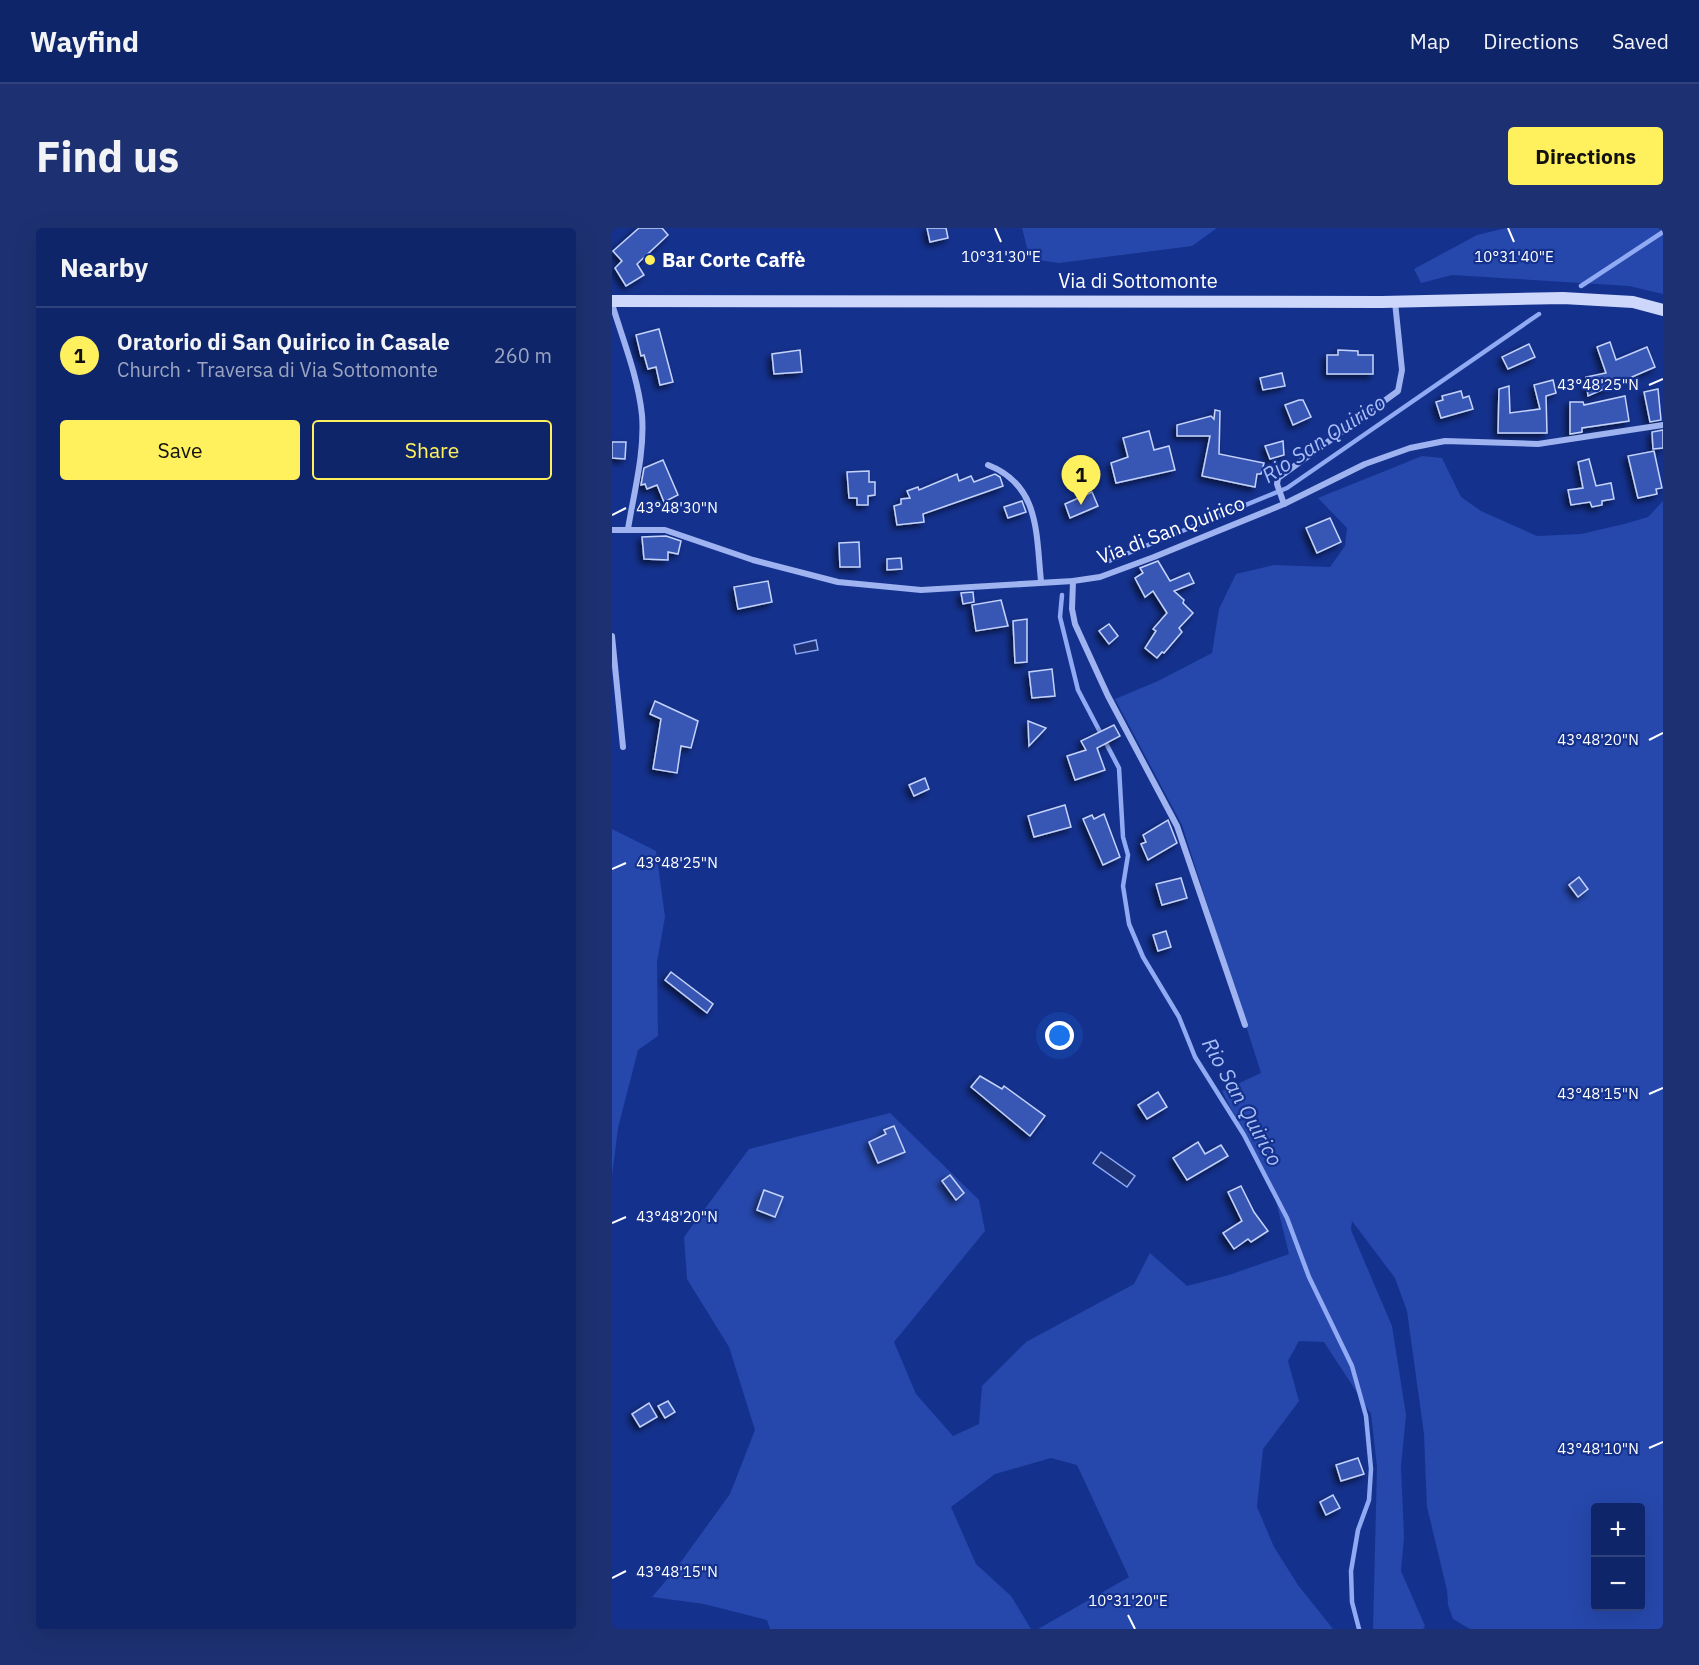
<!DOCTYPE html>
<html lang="en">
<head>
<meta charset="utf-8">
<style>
	body { margin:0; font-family:"IBM Plex Sans",sans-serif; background:#1d3172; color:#f1f3f6 }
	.controls { position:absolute; right:18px; bottom:18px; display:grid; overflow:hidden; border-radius:6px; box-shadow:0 6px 24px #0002 }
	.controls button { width:54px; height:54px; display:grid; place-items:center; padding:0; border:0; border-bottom:2px solid #2f427e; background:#0f256a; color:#f1f3f6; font:30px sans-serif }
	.you { position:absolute; left:448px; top:808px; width:21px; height:21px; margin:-15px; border:4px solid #fff; border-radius:50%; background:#1a73e8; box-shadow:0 0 0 9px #1a73e833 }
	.badge { display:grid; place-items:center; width:39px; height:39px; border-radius:50%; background:#fff05d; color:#111; font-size:20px; font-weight:700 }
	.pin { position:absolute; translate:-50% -50px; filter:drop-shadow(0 2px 3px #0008) }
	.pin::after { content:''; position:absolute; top:32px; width:21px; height:18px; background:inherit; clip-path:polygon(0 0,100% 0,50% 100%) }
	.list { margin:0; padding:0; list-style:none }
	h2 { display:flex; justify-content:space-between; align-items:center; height:78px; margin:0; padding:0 24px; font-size:26px }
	h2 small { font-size:20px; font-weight:400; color:#9ba5c1 }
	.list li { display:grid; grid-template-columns:39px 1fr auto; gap:18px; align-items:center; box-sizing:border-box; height:96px; padding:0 24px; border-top:2px solid #2f427e }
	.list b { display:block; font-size:22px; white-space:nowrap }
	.list p { margin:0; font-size:20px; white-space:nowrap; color:#9ba5c1 }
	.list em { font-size:20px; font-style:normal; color:#9ba5c1 }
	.actions { display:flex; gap:12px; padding:18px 24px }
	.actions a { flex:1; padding:14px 0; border:2px solid #fff05d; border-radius:6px; text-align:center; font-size:21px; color:#fff05d }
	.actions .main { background:#fff05d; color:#111 }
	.map { position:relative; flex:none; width:1051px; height:1401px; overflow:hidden; border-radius:6px }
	header { display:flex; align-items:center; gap:36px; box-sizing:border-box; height:84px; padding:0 30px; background:#0f256a; border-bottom:2px solid #2f427e }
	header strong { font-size:28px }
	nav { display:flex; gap:33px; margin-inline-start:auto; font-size:21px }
	.intro { display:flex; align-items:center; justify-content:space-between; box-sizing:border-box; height:144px; padding:0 36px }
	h1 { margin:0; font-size:42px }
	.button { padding:15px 27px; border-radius:6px; background:#fff05d; color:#111; font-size:21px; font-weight:700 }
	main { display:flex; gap:36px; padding:0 36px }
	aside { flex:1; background:#0f256a; border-radius:6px; box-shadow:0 6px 24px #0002 }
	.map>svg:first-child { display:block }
	.green { fill:#2648ac; fill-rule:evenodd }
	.water { fill:#1d3277; stroke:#90aaf3; stroke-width:1.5 }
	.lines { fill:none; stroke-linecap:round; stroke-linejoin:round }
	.stream { stroke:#90aaf3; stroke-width:4.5 }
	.building { fill:#3857b4; stroke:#c4d3fc; stroke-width:1.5; filter:url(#shadow) }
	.minor { stroke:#9eb3f0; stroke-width:6 }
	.secondary { stroke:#ccd7fb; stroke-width:12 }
	.ticks { fill:none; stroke:#fff; stroke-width:2 }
	.poi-dot { fill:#fff05d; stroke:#14318d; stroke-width:2 }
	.labels { text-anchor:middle; stroke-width:4.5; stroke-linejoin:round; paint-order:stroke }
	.poi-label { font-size:20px; font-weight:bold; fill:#fff; stroke:#14318d; text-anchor:start }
	.street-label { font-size:20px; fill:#fff; stroke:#14318d }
	.water-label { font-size:21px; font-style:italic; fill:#aabef7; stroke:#14318d }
	.ticks-label { font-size:15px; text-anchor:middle; fill:#fff; stroke:#14318d; stroke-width:4.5; stroke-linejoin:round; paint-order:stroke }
</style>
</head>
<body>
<header>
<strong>Wayfind</strong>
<nav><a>Map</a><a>Directions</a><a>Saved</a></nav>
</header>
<div class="intro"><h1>Find us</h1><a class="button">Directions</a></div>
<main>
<aside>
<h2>Nearby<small></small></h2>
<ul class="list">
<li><span class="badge">1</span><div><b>Oratorio di San Quirico in Casale</b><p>Church · Traversa di Via Sottomonte</p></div><em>260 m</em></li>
</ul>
<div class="actions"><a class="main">Save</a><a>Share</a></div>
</aside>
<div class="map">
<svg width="1051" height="1401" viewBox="0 0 1051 1401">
	<defs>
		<filter id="shadow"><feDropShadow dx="-3.5" dy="3.5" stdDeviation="3" flood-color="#0009"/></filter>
	</defs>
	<rect width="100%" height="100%" fill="#14318d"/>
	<!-- green -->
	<g class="green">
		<path d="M410 0H605L580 18 447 35 418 31Z"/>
		<path d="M894 0H1051V66L1017 58 840 47 809 55 802 41 865 7Z"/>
		<path d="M810 228 830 230 849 269 869 283 925 308 969 306 1012 296 1036 289 1051 273V1401H858L841 1391 836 1377 835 1362 815 1279 812 1206 795 1083 783 1050 740 993 739 1002 780 1098 794 1187 789 1238 792 1309 789 1343 813 1398 811 1401H761L765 1239 759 1186 712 1114 687 1113 676 1133 687 1173 651 1221 645 1279 662 1319 686 1357 721 1401H426L517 1349 465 1237 439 1230 383 1246 339 1279 364 1336 399 1368 419 1401H158L155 1392 92 1376 40 1369 63 1342 118 1266 143 1202 117 1119 75 1051 72 1009 137 921 278 885 367 972 373 1003 282 1114 304 1166 341 1208 367 1196 370 1158 414 1114 522 1056 538 1025 575 1058 617 1047 677 1026 663 969 610 863 649 845 570 597 503 471 546 453 600 425 607 381 624 346 662 337 718 339 733 318 735 300 706 270ZM984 1280H1028V1378H984Z"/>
		<path d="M0 601 44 623 53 689 45 734 46 808 26 822 6 900 0 948Z"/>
	</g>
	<!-- water -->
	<g class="water">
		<path d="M204 412 206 422 184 426 182 417Z"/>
		<path d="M489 924 523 948 515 959 481 935Z"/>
	</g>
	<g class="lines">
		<!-- stream -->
		<g class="stream">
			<path d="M969 58 1051 4"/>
			<path d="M497 333 675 260 927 86"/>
			<path d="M450 367 448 389 466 462 507 540 511 609 516 627 511 658 517 696 531 729 567 789 583 829 632 907 675 990 697 1049 740 1138 754 1188 759 1241 757 1272 746 1302 739 1343 740 1374 747 1401"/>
		</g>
	</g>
	<!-- building -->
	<g class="building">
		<path d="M27 0H50L56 7 25 36 32 47 14 58 3 40 10 33 1 23Z"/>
		<path d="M315 0H334L336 10 318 14Z"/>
		<path d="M47 101 61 154 48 157 44 139 36 141 32 127 29 128 24 107Z"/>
		<path d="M998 114 1004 132 1035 119 1043 139 976 168 974 149 994 145 985 119Z"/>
		<path d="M917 116 923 129 896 141 890 129Z"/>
		<path d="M188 122 190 144 162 146 160 126Z"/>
		<path d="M726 122 746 123V127H761V146H715V127H726Z"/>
		<path d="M670 145 673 158 651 162 648 150Z"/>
		<path d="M941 152 944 165 934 168 935 205H886L887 161 897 158 898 185 928 181 922 157Z"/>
		<path d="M1046 161 1049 192 1038 194 1032 164Z"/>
		<path d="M849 163 851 170 857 168 861 181 829 190 824 174 831 172 830 168Z"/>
		<path d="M1013 168 1017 193 970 200V204L958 206V174H971L972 177Z"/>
		<path d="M687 172H691L699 189 681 197 673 177Z"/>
		<path d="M603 182 608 183 607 226 652 235 649 246H645L643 259 590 248 598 208H565V197L599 188 602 191Z"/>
		<path d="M1051 202V220L1041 221 1040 204Z"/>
		<path d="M537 203 542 222 557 218 563 242 504 255 499 235 516 229 511 210Z"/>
		<path d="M671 213 672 227 658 231 653 218Z"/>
		<path d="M0 214H14L13 231 0 230Z"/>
		<path d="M1042 223 1050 260 1044 261 1045 266 1026 270 1016 228Z"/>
		<path d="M977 231 984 258 999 255 1002 271 990 273V277L980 279 978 274 959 277 956 262 971 260 966 234Z"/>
		<path d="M51 232 66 267 52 274 45 257 35 261 33 256 29 257 32 240Z"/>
		<path d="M257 243V254H263V267L256 268V277H245V270H237L235 244Z"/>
		<path d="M345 246 347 253 359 248 362 254 383 246 388 249 391 258 311 286 312 294 285 297 282 278 289 276V271L298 270 295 263 306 259 307 262Z"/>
		<path d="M480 264 486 278 458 290 453 276Z"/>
		<path d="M410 273 414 284 396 290 392 279Z"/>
		<path d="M718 290 729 314 705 325 694 300Z"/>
		<path d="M54 308 69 313 66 326 56 324V332L32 331 30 309Z"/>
		<path d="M247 314 248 339H228L227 315Z"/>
		<path d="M289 330 290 341 275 342V331Z"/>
		<path d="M546 333 558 353 577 345 582 355 562 363 572 372 571 375 581 385 567 400 570 404 552 425 550 424 545 430 533 420 544 403 541 401 555 385 541 363 533 369 523 350 531 345 528 340Z"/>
		<path d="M156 353 160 374 126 381 122 359Z"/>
		<path d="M361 364 362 374 351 376 349 365Z"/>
		<path d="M389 372 396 398 364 403 360 377Z"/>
		<path d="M415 391V434L403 435 401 393Z"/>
		<path d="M497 396 506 408 497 416 487 403Z"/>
		<path d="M440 441 443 468 420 470 417 444Z"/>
		<path d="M43 473 86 493 79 520 69 518 65 545 41 541 49 491 38 486Z"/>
		<path d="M416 493 434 500 417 518Z"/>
		<path d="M502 497 508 508 485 520 493 542 463 552 455 528 474 522 469 513Z"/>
		<path d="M313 550 317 561 302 568 297 557Z"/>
		<path d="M453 577 459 599 422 609 416 588Z"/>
		<path d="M492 586 508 629 491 637 471 591 480 587 482 591Z"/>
		<path d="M556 592 565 615 536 632 529 616 534 614 531 607Z"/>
		<path d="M967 649 976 661 966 669 957 657Z"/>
		<path d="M569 650 575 670 550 677 544 656Z"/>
		<path d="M554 703 559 719 546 723 541 707Z"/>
		<path d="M59 744 101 776 95 785 53 752Z"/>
		<path d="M368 848 390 861 392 858 433 888 418 908 359 859Z"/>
		<path d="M546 864 555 879 535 891 526 877Z"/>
		<path d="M282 898 293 924 266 935 257 914 274 906 272 902Z"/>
		<path d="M586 914 593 926 609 917 616 928 575 952 561 930Z"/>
		<path d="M338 947 352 965 344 972 330 953Z"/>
		<path d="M629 958 642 984 656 1003 639 1014 636 1011 622 1021 611 1005 630 993 616 964Z"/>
		<path d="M152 962 171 969 163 989 145 982Z"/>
		<path d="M56 1173 63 1184 53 1190 46 1178Z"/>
		<path d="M37 1175 45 1189 28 1199 20 1186Z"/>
		<path d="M746 1230 752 1246 729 1253 724 1237Z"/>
		<path d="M721 1267 728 1280 714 1287 708 1274Z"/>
	</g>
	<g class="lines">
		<!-- minor -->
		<g class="minor">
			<path d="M0 76C11 112 26 149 30 187 33 224 22 264 16 301"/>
			<path d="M376 237C428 257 424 306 429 353"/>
			<path d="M672 276 665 256 666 250 786 163 790 142 783 74"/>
			<path d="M0 302H53L141 332 226 354 309 362 461 353 488 349 542 329 672 276 753 236 798 220 833 213 926 216 1051 197"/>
			<path d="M461 353 460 381 463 396 496 468 565 598 633 797"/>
			<path d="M0 408 11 519"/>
		</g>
		<!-- secondary -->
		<path class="secondary" d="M0 73 770 74 951 70 1021 74 1051 82"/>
	</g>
	<!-- ticks -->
	<path class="ticks" d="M383 0 389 14M896 0 902 14M1037 157 1051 151M0 287 14 280M1037 512 1051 505M0 641 14 635M1037 866 1051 860M0 995 14 989M1037 1220 1051 1214M0 1350 14 1343M516 1387 523 1401"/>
	<!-- markers -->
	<circle class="poi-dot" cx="38" cy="32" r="6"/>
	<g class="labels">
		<!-- poi labels -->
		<g class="poi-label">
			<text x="50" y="39">Bar Corte Caffè</text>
		</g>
		<!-- street labels -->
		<g class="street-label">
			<text x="526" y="60">Via di Sottomonte</text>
			<text transform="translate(559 302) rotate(-21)" y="7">Via di San Quirico</text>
		</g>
		<!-- water labels -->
		<g class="water-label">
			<text transform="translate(712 211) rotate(-33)" y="7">Rio San Quirico</text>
			<text transform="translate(630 874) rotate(61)" y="7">Rio San Quirico</text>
		</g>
	</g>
	<g class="ticks-label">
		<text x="389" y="34">10°31'30"E</text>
		<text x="902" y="34">10°31'40"E</text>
		<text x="986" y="162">43°48'25"N</text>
		<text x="65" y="285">43°48'30"N</text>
		<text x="986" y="517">43°48'20"N</text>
		<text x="65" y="640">43°48'25"N</text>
		<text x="986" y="871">43°48'15"N</text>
		<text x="65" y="994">43°48'20"N</text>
		<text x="986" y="1226">43°48'10"N</text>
		<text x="65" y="1349">43°48'15"N</text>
		<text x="516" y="1378">10°31'20"E</text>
	</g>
</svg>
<div class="controls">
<button>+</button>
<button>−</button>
</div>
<div class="you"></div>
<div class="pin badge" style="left:469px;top:277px">1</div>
</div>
</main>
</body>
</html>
